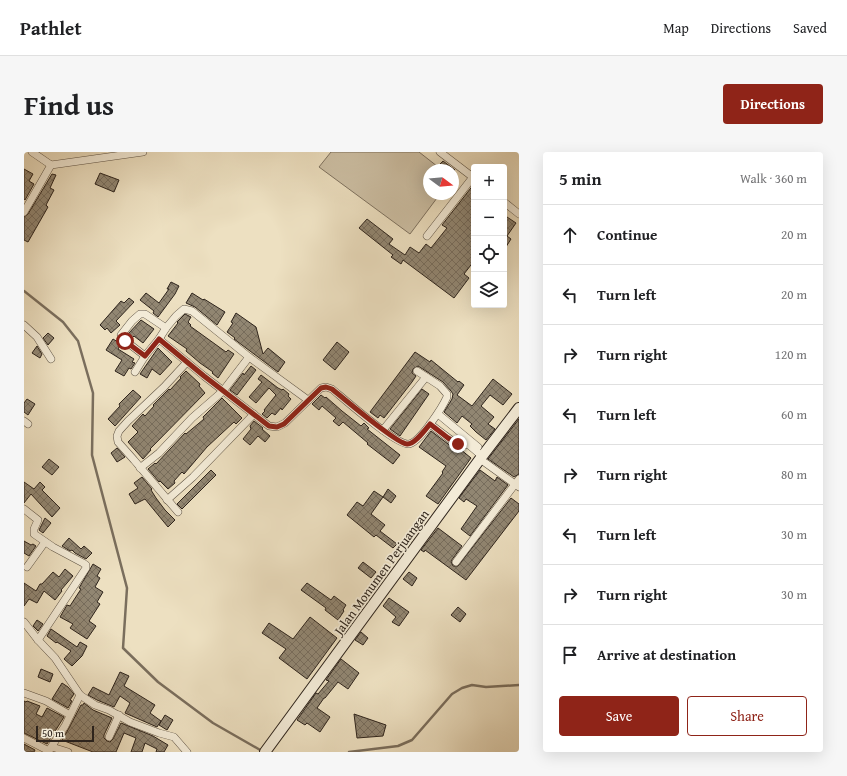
<!DOCTYPE html>
<html lang="en">
<head>
<meta charset="utf-8">
<style>
	body { margin:0; font-family:"Gentium Book Plus",serif; background:#f6f6f6; color:#202124 }
	.controls { position:absolute; right:12px; top:12px; display:grid; overflow:hidden; border-radius:4px; box-shadow:0 4px 16px #0002 }
	.controls button { width:36px; height:36px; display:grid; place-items:center; padding:0; border:0; border-bottom:1px solid #e0e0e0; background:#fff; color:#202124; font:20px sans-serif }
	.compass { position:absolute; left:399px; top:12px; width:36px; height:36px; border-radius:50%; background:#fff; box-shadow:0 4px 16px #0002; rotate:106deg }
	.scale { position:absolute; left:12px; bottom:10px; width:58px; box-sizing:border-box; padding-left:4px; border:2px solid #2e241c; border-top:0; font-size:11px; line-height:14px; white-space:nowrap; color:#2e241c; -webkit-text-stroke:3px #f3ebd7; paint-order:stroke }
	.stop { position:absolute; width:12px; height:12px; margin:-9px; border:3px solid #8f2418; border-radius:50%; background:#fff }
	.stop.end { background:#8f2418; border-color:#fff; box-shadow:0 1px 4px #0008 }
	.list { margin:0; padding:0; list-style:none }
	h2 { display:flex; justify-content:space-between; align-items:center; height:52px; margin:0; padding:0 16px; font-size:17px }
	h2 small { font-size:13px; font-weight:400; color:#757577 }
	.list li { display:grid; grid-template-columns:26px 1fr auto; gap:12px; align-items:center; box-sizing:border-box; height:60px; padding:0 16px; border-top:1px solid #e0e0e0 }
	.list b { display:block; font-size:15px; white-space:nowrap }
	.list em { font-size:13px; font-style:normal; color:#757577 }
	.actions { display:flex; gap:8px; padding:12px 16px }
	.actions a { flex:1; padding:9px 0; border:1px solid #8f2418; border-radius:4px; text-align:center; font-size:14px; color:#8f2418 }
	.actions .main { background:#8f2418; color:#fff }
	.icon { flex:none; width:22px; height:22px; fill:none; stroke:currentColor; stroke-width:2; stroke-linecap:round; stroke-linejoin:round }
	.map { position:relative; flex:none; width:495px; height:600px; overflow:hidden; border-radius:4px }
	header { display:flex; align-items:center; gap:24px; box-sizing:border-box; height:56px; padding:0 20px; background:#fff; border-bottom:1px solid #e0e0e0 }
	header strong { font-size:19px }
	nav { display:flex; gap:22px; margin-inline-start:auto; font-size:14px }
	.intro { display:flex; align-items:center; justify-content:space-between; box-sizing:border-box; height:96px; padding:0 24px }
	h1 { margin:0; font-size:28px }
	.button { padding:10px 18px; border-radius:4px; background:#8f2418; color:#fff; font-size:14px; font-weight:700 }
	main { display:flex; gap:24px; padding:0 24px }
	aside { flex:1; background:#fff; border-radius:4px; box-shadow:0 4px 16px #0002 }
	.map>svg:first-child { display:block }
	.green { fill:#cdc0a5; stroke:#7e7260 }
	.lines { fill:none; stroke-linecap:round; stroke-linejoin:round }
	.stream { stroke:#7a6e5d; stroke-width:2.5 }
	.building { fill:url(#building-cross-hatch); stroke:#2e241c }
	.street-casing { stroke:#5e5345; stroke-width:8 }
	.secondary-casing { stroke:#2e241c; stroke-width:12 }
	.street { stroke:#f3ebd7; stroke-width:7 }
	.secondary { stroke:#f3ebd7; stroke-width:10 }
	.route { stroke:#8f2418; stroke-width:5 }
	.labels { text-anchor:middle; stroke-width:3.5; stroke-linejoin:round; paint-order:stroke }
	.street-label { font-size:13px; fill:#2e241c; stroke:#f3ebd7 }
</style>
</head>
<body>
<header>
<strong>Pathlet</strong>
<nav><a>Map</a><a>Directions</a><a>Saved</a></nav>
</header>
<div class="intro"><h1>Find us</h1><a class="button">Directions</a></div>
<main>
<div class="map">
<svg width="495" height="600" viewBox="0 0 495 600">
	<defs>
		<pattern id="building-cross-hatch" width="8" height="8" patternUnits="userSpaceOnUse"><rect width="8" height="8" fill="#918672"/><path d="M0 0l8 8M0 8l8-8" fill="none" stroke="#776d5d"/></pattern>
	</defs>
	<rect width="100%" height="100%" fill="#ede0c1"/>
	<filter id="stains"><feTurbulence type="fractalNoise" baseFrequency=".005" numOctaves="4"/><feColorMatrix values="0 0 0 0 .2 0 0 0 0 .09 0 0 0 0 .02 0 0 0 .5 -.17"/></filter>
	<radialGradient id="worn" r=".72"><stop offset=".6" stop-color="#630" stop-opacity="0"/><stop offset="1" stop-color="#630" stop-opacity=".3"/></radialGradient>
	<!-- green -->
	<path class="green" d="M307 0H395L418 18H405V42H416L386 82 295 15Z"/>
	<g class="lines">
		<!-- stream -->
		<g class="stream">
			<path d="M0 139 39 170 54 189 69 241 68 303 103 436 99 496 134 530 189 571 238 599"/>
			<path d="M325 600 374 594 388 588 428 542 438 536 448 533 462 535 495 533"/>
		</g>
	</g>
	<!-- building -->
	<g class="building">
		<path d="M419 9 431 18H423L416 12Z"/>
		<path d="M0 17 9 22 5 29 10 32 1 48 0 47Z"/>
		<path d="M76 21 95 28 90 40 71 32Z"/>
		<path d="M28 22 32 23 26 36 30 38 22 53 24 55 4 90 0 88V65L4 62Z"/>
		<path d="M450 32V109L440 122 445 126 430 146 379 108 377 112 367 105 369 103 335 76 343 67 369 87 365 92 381 103 386 95 395 101 402 92 407 96 423 76 418 73Z"/>
		<path d="M480 63 492 71 483 84 487 87 480 98Z"/>
		<path d="M147 130 155 134 151 142 134 165 129 161 130 159 116 148 122 141 135 151 145 137H143Z"/>
		<path d="M168 141 179 148 180 147 201 160 193 173 171 155 162 151Z"/>
		<path d="M105 146 110 150 92 169 96 173 87 181 83 176 81 178 76 173 97 149 100 151Z"/>
		<path d="M212 161 232 175 239 202 244 196 261 210 254 220 210 187 211 186 203 180 209 171 207 170Z"/>
		<path d="M161 162 167 165 164 170 167 173 166 174 202 200 204 198 210 202 194 226 188 221 189 220 176 211 162 199 163 197 144 184 154 171 153 170Z"/>
		<path d="M117 168 130 177 119 191 110 184 108 186 104 182Z"/>
		<path d="M24 181 30 186 24 193 19 186Z"/>
		<path d="M89 187 97 192 94 197 110 207 108 210 111 211 107 217 105 216 100 224 91 219 98 208 82 198Z"/>
		<path d="M313 190 325 200 311 218 299 208Z"/>
		<path d="M13 194 18 202 16 206 8 201Z"/>
		<path d="M134 196 148 210 136 223 128 217 123 226 116 222Z"/>
		<path d="M391 200 406 210 407 208 434 230 435 229 440 233 433 243 448 254 469 227 488 242 479 253 466 243 457 254 470 265 464 272 471 277 462 288 452 280 446 274 448 272 438 264 433 271 420 260 428 247 429 242 427 239 419 230 394 214 389 217 388 221 392 224 388 230 360 266 356 263 354 266 346 260Z"/>
		<path d="M227 214 232 218 213 243 206 238 219 221 220 223Z"/>
		<path d="M162 219 176 232 175 234 181 241 126 297 127 298 119 307 104 290 114 280 108 274 119 262 121 264 130 254 129 253 145 237 146 238 157 226 156 225Z"/>
		<path d="M237 223 254 236 258 238 259 237 265 242 264 244 267 247 258 258 257 256 251 263 248 261 243 266 238 262 241 259 240 258 252 243 245 236 232 251 225 245 238 230 234 227Z"/>
		<path d="M398 237 405 242 376 284 366 277Z"/>
		<path d="M109 238 117 245 91 274 84 267 96 254 95 252Z"/>
		<path d="M297 243 301 246 302 245 318 259 337 274 340 271 345 276 343 277 376 303 369 312 343 292 344 291 319 270 315 274 309 269 312 266 298 254 295 258 288 252Z"/>
		<path d="M198 246 218 266 212 272 210 270 183 295 160 322 158 320 150 329 151 331 144 337 136 329 135 330 124 317 131 311 132 312 161 281 162 282 180 267 179 265Z"/>
		<path d="M3 247 11 252 4 263 0 260V251Z"/>
		<path d="M495 267V322L490 325 464 307Z"/>
		<path d="M230 269 239 276 238 277 246 284 241 290 234 284 226 293 219 287 227 277 226 274Z"/>
		<path d="M407 279 428 295 436 297 447 306 414 352 402 344 419 321 418 320 422 314 395 295Z"/>
		<path d="M93 296 101 305 93 310 87 301Z"/>
		<path d="M25 307 35 315 28 323 18 315Z"/>
		<path d="M187 318 192 323 158 357 153 352Z"/>
		<path d="M456 318 471 329 473 325 484 333 446 384 437 377 453 354 442 347 440 350 435 346Z"/>
		<path d="M118 325 128 337 127 338 132 346 141 358 151 368 144 375 121 347 111 352 105 342 114 336 110 331Z"/>
		<path d="M0 330 10 337 16 330 21 335 18 338 36 356 28 365 7 342 0 351Z"/>
		<path d="M364 337 372 344 367 351 359 345Z"/>
		<path d="M350 339 359 345 347 362 361 373 356 379 373 392 369 396 352 383 350 385 323 363 333 350 339 354Z"/>
		<path d="M487 346 495 352V359L442 428 401 398 400 400 397 398 414 376 438 394 427 409 429 414H434Z"/>
		<path d="M21 366 27 371 19 381 15 378Z"/>
		<path d="M45 386 57 397 60 394 68 401 62 407 51 401 48 398 46 399 38 394Z"/>
		<path d="M0 389 7 393 9 392 12 394 5 404 0 401Z"/>
		<path d="M339 410 352 420 347 426 334 416Z"/>
		<path d="M69 412 77 417 73 424 76 426 71 435 79 440 73 450 76 452 65 469 72 474 63 487 46 476 49 472 36 465 43 453 46 454 57 437 55 436Z"/>
		<path d="M41 417 49 424 37 438 38 439 31 448 20 439 13 451 5 447 0 454V431L12 439 16 432H18L29 420 35 425Z"/>
		<path d="M385 420 393 426 388 434 379 427Z"/>
		<path d="M283 431 307 448 310 444 322 453 319 458 320 459 314 468 301 458 302 456 277 438Z"/>
		<path d="M365 446 385 460 375 474 368 470 372 465 359 454Z"/>
		<path d="M434 455 442 462 436 470 427 463Z"/>
		<path d="M286 465 313 486 283 527 255 506 262 497 238 481 245 471 269 487Z"/>
		<path d="M13 468 19 472 14 479 9 474Z"/>
		<path d="M27 477 53 495 56 490 63 494 58 504 48 514 40 507 47 499 33 490 32 491 23 484Z"/>
		<path d="M337 480 344 486 339 493 331 488Z"/>
		<path d="M317 507 335 521 324 537 314 530 301 546H300L293 556 306 565 296 580 283 571 281 573 273 568 292 541 294 542 305 529 302 528Z"/>
		<path d="M17 517 29 522 26 530 14 525Z"/>
		<path d="M96 520 105 524 100 534 131 553 126 561 137 569 133 575 101 561 106 551 96 544 90 555 73 548 64 543 69 535 85 543Z"/>
		<path d="M38 531 44 535 50 542 46 548 48 549 44 556 28 547Z"/>
		<path d="M0 549 2 550 3 549 16 554 12 562 18 565 23 556 40 565 23 592 0 581Z"/>
		<path d="M60 551 69 558 88 566 80 583V586L83 589 86 590 89 587 97 571 129 584 144 593 140 600H132L133 597 121 591 118 600H107L112 586 100 581 92 600H69L38 588 45 576 57 553H59Z"/>
		<path d="M330 562 362 573 359 584 333 586Z"/>
		<path d="M141 563 149 568 143 578 135 573Z"/>
		<path d="M0 592 11 598 10 600H0Z"/>
	</g>
	<g class="lines">
		<!-- street casing -->
		<g class="street-casing">
			<g id="street">
				<path d="M8 0 27 13 119 0"/>
				<path d="M416 0 450 26"/>
				<path d="M480 50 495 62"/>
				<path d="M0 60 27 13"/>
				<path d="M403 84 449 25"/>
				<path d="M0 173 13 185 27 207"/>
				<path d="M135 187 180 224 245 274 253 275 261 271 297 236 302 235 308 237C319 246 373 294 385 292 396 290 418 256 423 245V242L416 234 393 219"/>
				<path d="M121 204 99 187 97 183 108 169 116 162H121L142 176"/>
				<path d="M111 220 121 204 135 187 142 176 152 164 160 157 168 159 225 205 284 248"/>
				<path d="M414 262 454 295"/>
				<path d="M0 269 4 272"/>
				<path d="M406 272 431 291 445 293 458 304"/>
				<path d="M359 278 402 225"/>
				<path d="M456 307 495 335"/>
				<path d="M116 316 135 301 168 266 199 239 225 205"/>
				<path d="M143 348 169 325 230 262"/>
				<path d="M0 357 14 368 10 377V382L29 395 59 411 62 413V416L14 488"/>
				<path d="M154 360 110 308 94 290 93 284 95 279 104 269 140 235 163 210"/>
				<path d="M432 410 495 327"/>
				<path d="M3 415 21 390"/>
				<path d="M0 470 14 488 31 506 56 543 41 574 24 600"/>
				<path d="M0 541 22 549 46 563"/>
				<path d="M56 543 71 553 85 558 106 570 135 581 150 585 163 600"/>
				<path d="M85 585 95 563"/>
				<path d="M0 586 25 599"/>
				<path d="M28 595 44 600"/>
			</g>
		</g>
		<!-- secondary casing -->
		<g class="secondary-casing">
			<path id="secondary" d="M241 600 456 307 495 256"/>
		</g>
		<!-- street -->
		<use href="#street" class="street"/>
		<!-- secondary -->
		<use href="#secondary" class="secondary"/>
	</g>
	<g class="lines">
		<!-- route -->
		<path class="route" d="M101 189 121 204 135 187 180 224 245 274 253 275 260 272 297 236 302 235 308 237C319 246 373 292 383 292 390 293 401 278 406 272L424 286 434 292"/>
	</g>
	<g class="labels">
		<!-- street labels -->
		<g class="street-label">
			<text transform="translate(357 420) rotate(-54)" y="5">Jalan Monumen Perjuangan</text>
		</g>
	</g>
	<rect width="100%" height="100%" filter="url(#stains)"/>
	<rect width="100%" height="100%" fill="url(#worn)"/>
</svg>
<div class="controls">
<button>+</button>
<button>−</button>
<button><svg class="icon" aria-label="locate" viewBox="0 0 24 24"><circle cx="12" cy="12" r="6"/><path d="M12 2v4M12 18v4M2 12h4M18 12h4"/></svg></button>
<button><svg class="icon" aria-label="layers" viewBox="0 0 24 24"><path d="M12 4l9 5-9 5-9-5zM3 14l9 5 9-5"/></svg></button>
</div>
<svg class="compass" viewBox="-18 -18 36 36"><path d="M0-13l5 13h-10z" fill="#e53935"/><path d="M0 13l5-13h-10z" fill="#757577"/></svg>
<div class="scale">50 m</div>
<div class="stop" style="left:101px;top:189px"></div>
<div class="stop end" style="left:434px;top:292px"></div>
</div>
<aside>
<h2>5 min<small>Walk · 360 m</small></h2>
<ul class="list">
<li><svg class="icon" aria-label="ahead" viewBox="0 0 24 24"><path d="M12 20V5M6 11l6-6 6 6"/></svg><div><b>Continue</b></div><em>20 m</em></li>
<li><svg class="icon" aria-label="left" viewBox="0 0 24 24"><path d="M17 20v-9H6M10 6l-5 5 5 5"/></svg><div><b>Turn left</b></div><em>20 m</em></li>
<li><svg class="icon" aria-label="right" viewBox="0 0 24 24"><path d="M7 20v-9h11M14 6l5 5-5 5"/></svg><div><b>Turn right</b></div><em>120 m</em></li>
<li><svg class="icon" aria-label="left" viewBox="0 0 24 24"><path d="M17 20v-9H6M10 6l-5 5 5 5"/></svg><div><b>Turn left</b></div><em>60 m</em></li>
<li><svg class="icon" aria-label="right" viewBox="0 0 24 24"><path d="M7 20v-9h11M14 6l5 5-5 5"/></svg><div><b>Turn right</b></div><em>80 m</em></li>
<li><svg class="icon" aria-label="left" viewBox="0 0 24 24"><path d="M17 20v-9H6M10 6l-5 5 5 5"/></svg><div><b>Turn left</b></div><em>30 m</em></li>
<li><svg class="icon" aria-label="right" viewBox="0 0 24 24"><path d="M7 20v-9h11M14 6l5 5-5 5"/></svg><div><b>Turn right</b></div><em>30 m</em></li>
<li><svg class="icon" aria-label="arrive" viewBox="0 0 24 24"><path d="M6 21V4h12l-3 4 3 4H6"/></svg><div><b>Arrive at destination</b></div></li>
</ul>
<div class="actions"><a class="main">Save</a><a>Share</a></div>
</aside>
</main>
</body>
</html>
